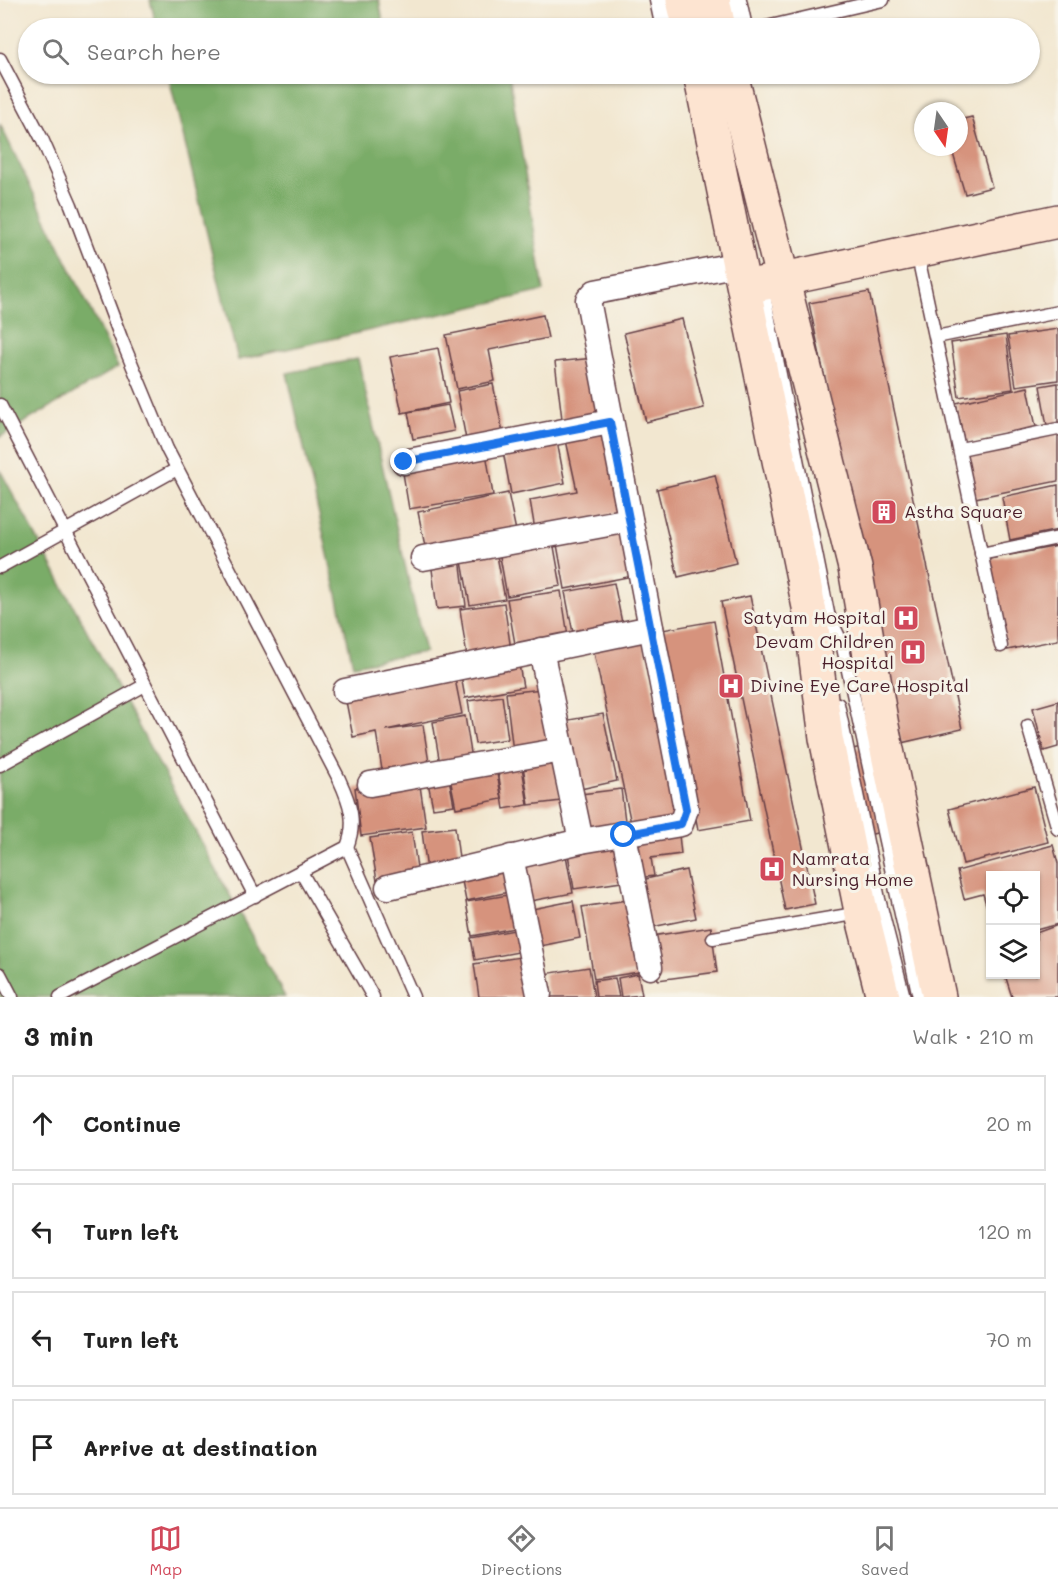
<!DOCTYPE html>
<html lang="en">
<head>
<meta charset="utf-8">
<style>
	body { margin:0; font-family:Mali,sans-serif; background:#f2f2f2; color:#222 }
	.controls { position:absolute; right:18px; bottom:18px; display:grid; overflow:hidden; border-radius:0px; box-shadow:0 2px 4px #0004 }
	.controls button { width:54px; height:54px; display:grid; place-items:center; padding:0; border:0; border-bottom:2px solid #e0e0e0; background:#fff; color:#222; font:30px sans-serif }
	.compass { position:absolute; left:914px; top:102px; width:54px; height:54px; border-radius:50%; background:#fff; box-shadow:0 2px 4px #0004; rotate:167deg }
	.stop { position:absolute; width:18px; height:18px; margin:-14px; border:4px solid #1a73e8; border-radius:50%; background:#fff }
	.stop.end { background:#1a73e8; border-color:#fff; box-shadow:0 2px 6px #0008 }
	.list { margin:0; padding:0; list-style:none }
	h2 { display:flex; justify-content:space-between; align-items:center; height:78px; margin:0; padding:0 24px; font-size:26px }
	h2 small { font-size:20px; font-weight:400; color:#767676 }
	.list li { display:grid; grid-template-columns:39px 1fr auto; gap:18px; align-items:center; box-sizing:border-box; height:96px; margin:0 12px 12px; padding:0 12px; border:2px solid #e0e0e0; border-radius:0px }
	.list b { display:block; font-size:22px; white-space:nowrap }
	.list em { font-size:20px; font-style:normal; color:#767676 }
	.icon { flex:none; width:33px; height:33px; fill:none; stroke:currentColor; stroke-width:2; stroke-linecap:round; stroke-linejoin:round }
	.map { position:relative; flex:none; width:1058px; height:997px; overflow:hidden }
	.search { position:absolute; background:#fff; box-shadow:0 2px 4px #0004; left:18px; right:18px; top:18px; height:66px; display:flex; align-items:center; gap:15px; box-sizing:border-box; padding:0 21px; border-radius:33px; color:#767676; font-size:22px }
	.sheet { height:510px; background:#fff }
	nav { display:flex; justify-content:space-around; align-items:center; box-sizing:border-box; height:84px; border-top:2px solid #e0e0e0; background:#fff; font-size:16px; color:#767676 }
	nav a { display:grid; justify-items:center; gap:3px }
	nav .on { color:#d1495b }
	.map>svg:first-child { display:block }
	.forest { fill:#7aac67; stroke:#626649; stroke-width:1.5 }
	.building { fill:#d6937d }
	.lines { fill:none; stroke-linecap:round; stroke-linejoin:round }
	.lane-casing { stroke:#633d44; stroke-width:15 }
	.street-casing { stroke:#633d44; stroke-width:27 }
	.secondary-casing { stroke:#633d44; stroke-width:36 }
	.lane { stroke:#fff; stroke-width:12 }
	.street { stroke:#fff; stroke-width:24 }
	.secondary { stroke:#fde4d1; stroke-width:33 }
	.route { stroke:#1a73e8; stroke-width:8 }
	.labels { text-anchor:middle; stroke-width:6; stroke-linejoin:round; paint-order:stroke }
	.poi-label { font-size:18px; fill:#4a1f2b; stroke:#f7f3e8; text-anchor:start }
</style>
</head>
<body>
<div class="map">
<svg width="1058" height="997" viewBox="0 0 1058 997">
	<rect width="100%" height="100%" fill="#f7f3e8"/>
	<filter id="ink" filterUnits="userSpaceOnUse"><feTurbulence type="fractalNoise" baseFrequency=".0167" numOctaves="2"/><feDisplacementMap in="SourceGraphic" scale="12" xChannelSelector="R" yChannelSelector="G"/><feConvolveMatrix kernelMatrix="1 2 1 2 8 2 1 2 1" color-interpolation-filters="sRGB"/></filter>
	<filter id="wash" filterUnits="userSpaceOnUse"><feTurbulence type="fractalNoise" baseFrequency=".008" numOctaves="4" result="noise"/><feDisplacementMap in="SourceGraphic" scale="24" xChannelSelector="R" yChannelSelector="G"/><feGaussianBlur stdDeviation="1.35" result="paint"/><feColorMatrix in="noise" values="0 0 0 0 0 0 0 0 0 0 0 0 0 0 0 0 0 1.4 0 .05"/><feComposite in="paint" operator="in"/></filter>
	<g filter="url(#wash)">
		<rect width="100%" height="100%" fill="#f2e7d0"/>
		<!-- forest -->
		<g class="forest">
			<path d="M150 0H379L384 28H157Z"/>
			<path d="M168 74H392L394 82 427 74H509L544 291 238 360Z"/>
			<path d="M0 124 118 367 0 437Z"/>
			<path d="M358 359 425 652 353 665 287 373Z"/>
			<path d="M0 470 285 997H0Z"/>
		</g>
		<g id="blocks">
			<!-- building -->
			<g class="building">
				<path d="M972 117 992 187 965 194 951 147H959V120Z"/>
				<path d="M869 292 962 729 901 743 809 303Z"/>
				<path d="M543 315 548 338 489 350 495 381 457 389 446 335Z"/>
				<path d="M682 319 704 408 646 422 624 333Z"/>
				<path d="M1058 329V380L1016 386 1008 336Z"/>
				<path d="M1006 335 1013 389 959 397 951 343Z"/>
				<path d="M438 348 449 403 402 413 390 357Z"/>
				<path d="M594 358 600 414 562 419 555 362Z"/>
				<path d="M1058 383V424L1047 426 1040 386Z"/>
				<path d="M493 384 504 438 467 445 457 391Z"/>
				<path d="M1028 387 1036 427 964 442 956 403Z"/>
				<path d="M448 405 454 431 413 439 408 412Z"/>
				<path d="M606 432 622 512 535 530 530 500 577 491 566 440Z"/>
				<path d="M1058 433V481L975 498 966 452Z"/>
				<path d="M557 441 565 483 511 494 503 451Z"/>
				<path d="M486 453 493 495 409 509 402 467Z"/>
				<path d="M715 475 736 563 678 577 657 489Z"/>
				<path d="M1058 485V530L1010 540 1002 497Z"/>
				<path d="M508 493 516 531 426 551 418 512Z"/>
				<path d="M624 528 633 576 565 589 556 539Z"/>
				<path d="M553 541 561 586 507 596 499 551Z"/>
				<path d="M1058 546V640L1007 650 989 559Z"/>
				<path d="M496 550 505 599 470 605 461 556Z"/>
				<path d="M460 558 466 606 437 609 431 561Z"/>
				<path d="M614 583 623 628 574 638 565 592Z"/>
				<path d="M561 591 568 636 515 644 507 599Z"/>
				<path d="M750 596 815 904 785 910 721 602Z"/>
				<path d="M504 603 511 650 467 657 460 609Z"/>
				<path d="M714 621 750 821 698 830 662 630Z"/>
				<path d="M642 634 678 820 632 828 592 643Z"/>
				<path d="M518 659 523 687 465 698 460 670Z"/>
				<path d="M454 674 462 714 386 730 423 725 430 769 383 776 376 732 353 737 345 696Z"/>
				<path d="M542 689 549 747 513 752 506 693Z"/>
				<path d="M502 696 508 739 475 744 468 701Z"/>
				<path d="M1058 701V747L1044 751 1033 708Z"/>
				<path d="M603 714 617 781 576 790 563 721Z"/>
				<path d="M465 716 472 759 440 764 433 722Z"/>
				<path d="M861 747 881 832 868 835 849 750Z"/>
				<path d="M555 755 561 801 529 805 522 759Z"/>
				<path d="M521 761 528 805 504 809 497 765Z"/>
				<path d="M495 764 502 799 456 808 449 773Z"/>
				<path d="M448 773 454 805 433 808 427 777Z"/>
				<path d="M419 779 426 827 361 836 355 788Z"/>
				<path d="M1034 787 1048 842 963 864 949 809Z"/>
				<path d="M621 789 626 829 586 834 581 794Z"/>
				<path d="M455 827 460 866 427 871 422 831Z"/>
				<path d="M412 832 418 875 377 881 370 838Z"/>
				<path d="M679 835 681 854 651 858 654 876 636 878 631 841Z"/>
				<path d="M621 839 628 881 574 889 567 848Z"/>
				<path d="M1053 845 1058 863V924L1036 930V876H990V918L983 894 964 899 957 871Z"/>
				<path d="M565 850 573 893 525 902 517 859Z"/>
				<path d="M508 861 514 891 466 901 460 871Z"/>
				<path d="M686 870 696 918 647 928 637 881Z"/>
				<path d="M514 894 520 927 472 936 466 902Z"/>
				<path d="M634 899 645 971 594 979 582 907Z"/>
				<path d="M573 901 580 938 535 947 527 910Z"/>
				<path d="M1058 925V997H1012L1005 975H1036V933Z"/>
				<path d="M711 927 717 972 658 980 652 936Z"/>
				<path d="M520 929 524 951 475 960 471 938Z"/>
				<path d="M527 956 535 997H479L474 964Z"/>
				<path d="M589 967 594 997H548L544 974Z"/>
				<path d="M638 974 642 995 621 997 618 978Z"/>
				<path d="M615 978 619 997H596L594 981Z"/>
			</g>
		</g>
	</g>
	<g filter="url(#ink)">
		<use href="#blocks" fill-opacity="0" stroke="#633d44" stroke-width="1.5"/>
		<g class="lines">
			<!-- lane casing -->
			<g class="lane-casing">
				<g id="lane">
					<path d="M762 28 883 0"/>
					<path d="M0 59 42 139 71 205 121 338 167 449 339 779C350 803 357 822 347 847L60 997"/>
					<path d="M917 252 1001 646"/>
					<path d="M762 285 828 613V636"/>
					<path d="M936 337 1058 312"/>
					<path d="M0 405 255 896"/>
					<path d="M960 449 1058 429"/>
					<path d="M981 554 1058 538"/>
					<path d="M0 567 177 469"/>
					<path d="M829 616 842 643 919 997"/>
					<path d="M838 704 879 899 904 997"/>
					<path d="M1028 726 1058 829"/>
					<path d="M0 765 145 685"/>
					<path d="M347 847 413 997"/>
					<path d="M301 872 373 997"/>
					<path d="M713 938 860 913"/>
					<path d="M0 974 12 997"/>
				</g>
			</g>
			<!-- street casing -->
			<g class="street-casing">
				<g id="street">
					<path d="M662 0 668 28"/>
					<path d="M734 0 740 28"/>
					<path d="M404 462 610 422"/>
					<path d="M423 558 630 520"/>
					<path d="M541 650 581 841"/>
					<path d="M345 691 651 628"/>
					<path d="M370 784 562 750"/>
					<path d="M624 835 650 967"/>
					<path d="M511 857 539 994"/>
					<path d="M388 887 581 841 681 824 686 809 588 300 595 292 739 264"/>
				</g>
			</g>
			<!-- secondary casing -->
			<g class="secondary-casing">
				<g id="secondary">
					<path d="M683 0 690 28"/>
					<path d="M713 0 719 28"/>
					<path d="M700 74 810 612 826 738 860 906 883 997"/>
					<path d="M731 74 855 568 882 726 939 997"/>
					<path d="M760 284 1058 221"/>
				</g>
			</g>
			<!-- lane -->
			<use href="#lane" class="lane"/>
			<!-- street -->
			<use href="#street" class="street"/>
			<!-- secondary -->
			<use href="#secondary" class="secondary"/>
		</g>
	</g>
	<g class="lines" filter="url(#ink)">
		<!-- route -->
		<path class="route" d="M404 462 610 422 686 809 681 824 624 835"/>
	</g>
	<!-- icons -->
	<defs>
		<g id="building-square" transform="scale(1.35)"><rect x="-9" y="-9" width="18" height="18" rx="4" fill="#d1495b" stroke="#f7f3e8"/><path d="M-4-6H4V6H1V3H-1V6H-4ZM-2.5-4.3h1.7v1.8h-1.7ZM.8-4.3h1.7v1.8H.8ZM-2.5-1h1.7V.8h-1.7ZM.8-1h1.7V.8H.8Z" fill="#fff"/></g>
		<g id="hospital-square" transform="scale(1.35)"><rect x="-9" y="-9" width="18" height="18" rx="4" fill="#d1495b" stroke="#f7f3e8"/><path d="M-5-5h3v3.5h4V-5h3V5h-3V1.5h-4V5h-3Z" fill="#fff"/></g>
	</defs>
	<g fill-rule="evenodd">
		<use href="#building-square" x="884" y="512"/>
		<use href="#hospital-square" x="906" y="618"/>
		<use href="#hospital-square" x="913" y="652"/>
		<use href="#hospital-square" x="731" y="686"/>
		<use href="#hospital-square" x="772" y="869"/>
	</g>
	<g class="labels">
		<!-- poi labels -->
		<g class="poi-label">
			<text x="904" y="518">Astha Square</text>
			<text x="886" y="624" text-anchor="end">Satyam Hospital</text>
			<text x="894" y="648" text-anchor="end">Devam Children<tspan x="894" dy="21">Hospital</tspan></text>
			<text x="750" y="692">Divine Eye Care Hospital</text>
			<text x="792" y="865">Namrata<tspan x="792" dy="21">Nursing Home</tspan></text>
		</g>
	</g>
</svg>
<div class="controls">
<button><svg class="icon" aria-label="locate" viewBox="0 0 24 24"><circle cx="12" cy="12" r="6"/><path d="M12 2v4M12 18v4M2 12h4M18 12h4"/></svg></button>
<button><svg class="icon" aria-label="layers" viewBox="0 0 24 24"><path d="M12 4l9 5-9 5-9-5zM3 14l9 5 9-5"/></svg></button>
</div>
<svg class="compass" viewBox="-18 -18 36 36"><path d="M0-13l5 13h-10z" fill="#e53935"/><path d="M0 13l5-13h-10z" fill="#767676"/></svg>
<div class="stop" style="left:624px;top:835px"></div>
<div class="stop end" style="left:404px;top:462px"></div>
<div class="search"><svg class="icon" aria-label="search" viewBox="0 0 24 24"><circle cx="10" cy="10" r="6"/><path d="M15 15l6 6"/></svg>Search here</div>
</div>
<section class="sheet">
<h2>3 min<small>Walk · 210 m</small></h2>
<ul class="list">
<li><svg class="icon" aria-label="ahead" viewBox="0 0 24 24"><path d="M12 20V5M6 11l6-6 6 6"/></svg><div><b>Continue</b></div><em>20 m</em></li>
<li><svg class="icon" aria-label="left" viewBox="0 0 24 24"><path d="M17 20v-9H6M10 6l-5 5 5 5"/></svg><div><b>Turn left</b></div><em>120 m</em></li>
<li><svg class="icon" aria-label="left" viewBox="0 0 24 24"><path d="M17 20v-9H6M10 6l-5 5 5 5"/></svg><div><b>Turn left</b></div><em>70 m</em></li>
<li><svg class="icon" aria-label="arrive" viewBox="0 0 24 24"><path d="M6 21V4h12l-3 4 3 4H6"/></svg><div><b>Arrive at destination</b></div></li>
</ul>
</section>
<nav>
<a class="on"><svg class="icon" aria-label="map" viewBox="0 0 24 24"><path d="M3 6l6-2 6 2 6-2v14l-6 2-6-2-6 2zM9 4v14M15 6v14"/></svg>Map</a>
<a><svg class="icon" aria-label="directions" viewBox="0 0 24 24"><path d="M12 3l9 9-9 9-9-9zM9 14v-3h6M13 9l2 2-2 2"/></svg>Directions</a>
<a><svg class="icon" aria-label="saved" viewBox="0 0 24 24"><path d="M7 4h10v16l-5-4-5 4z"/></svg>Saved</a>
</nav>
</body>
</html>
